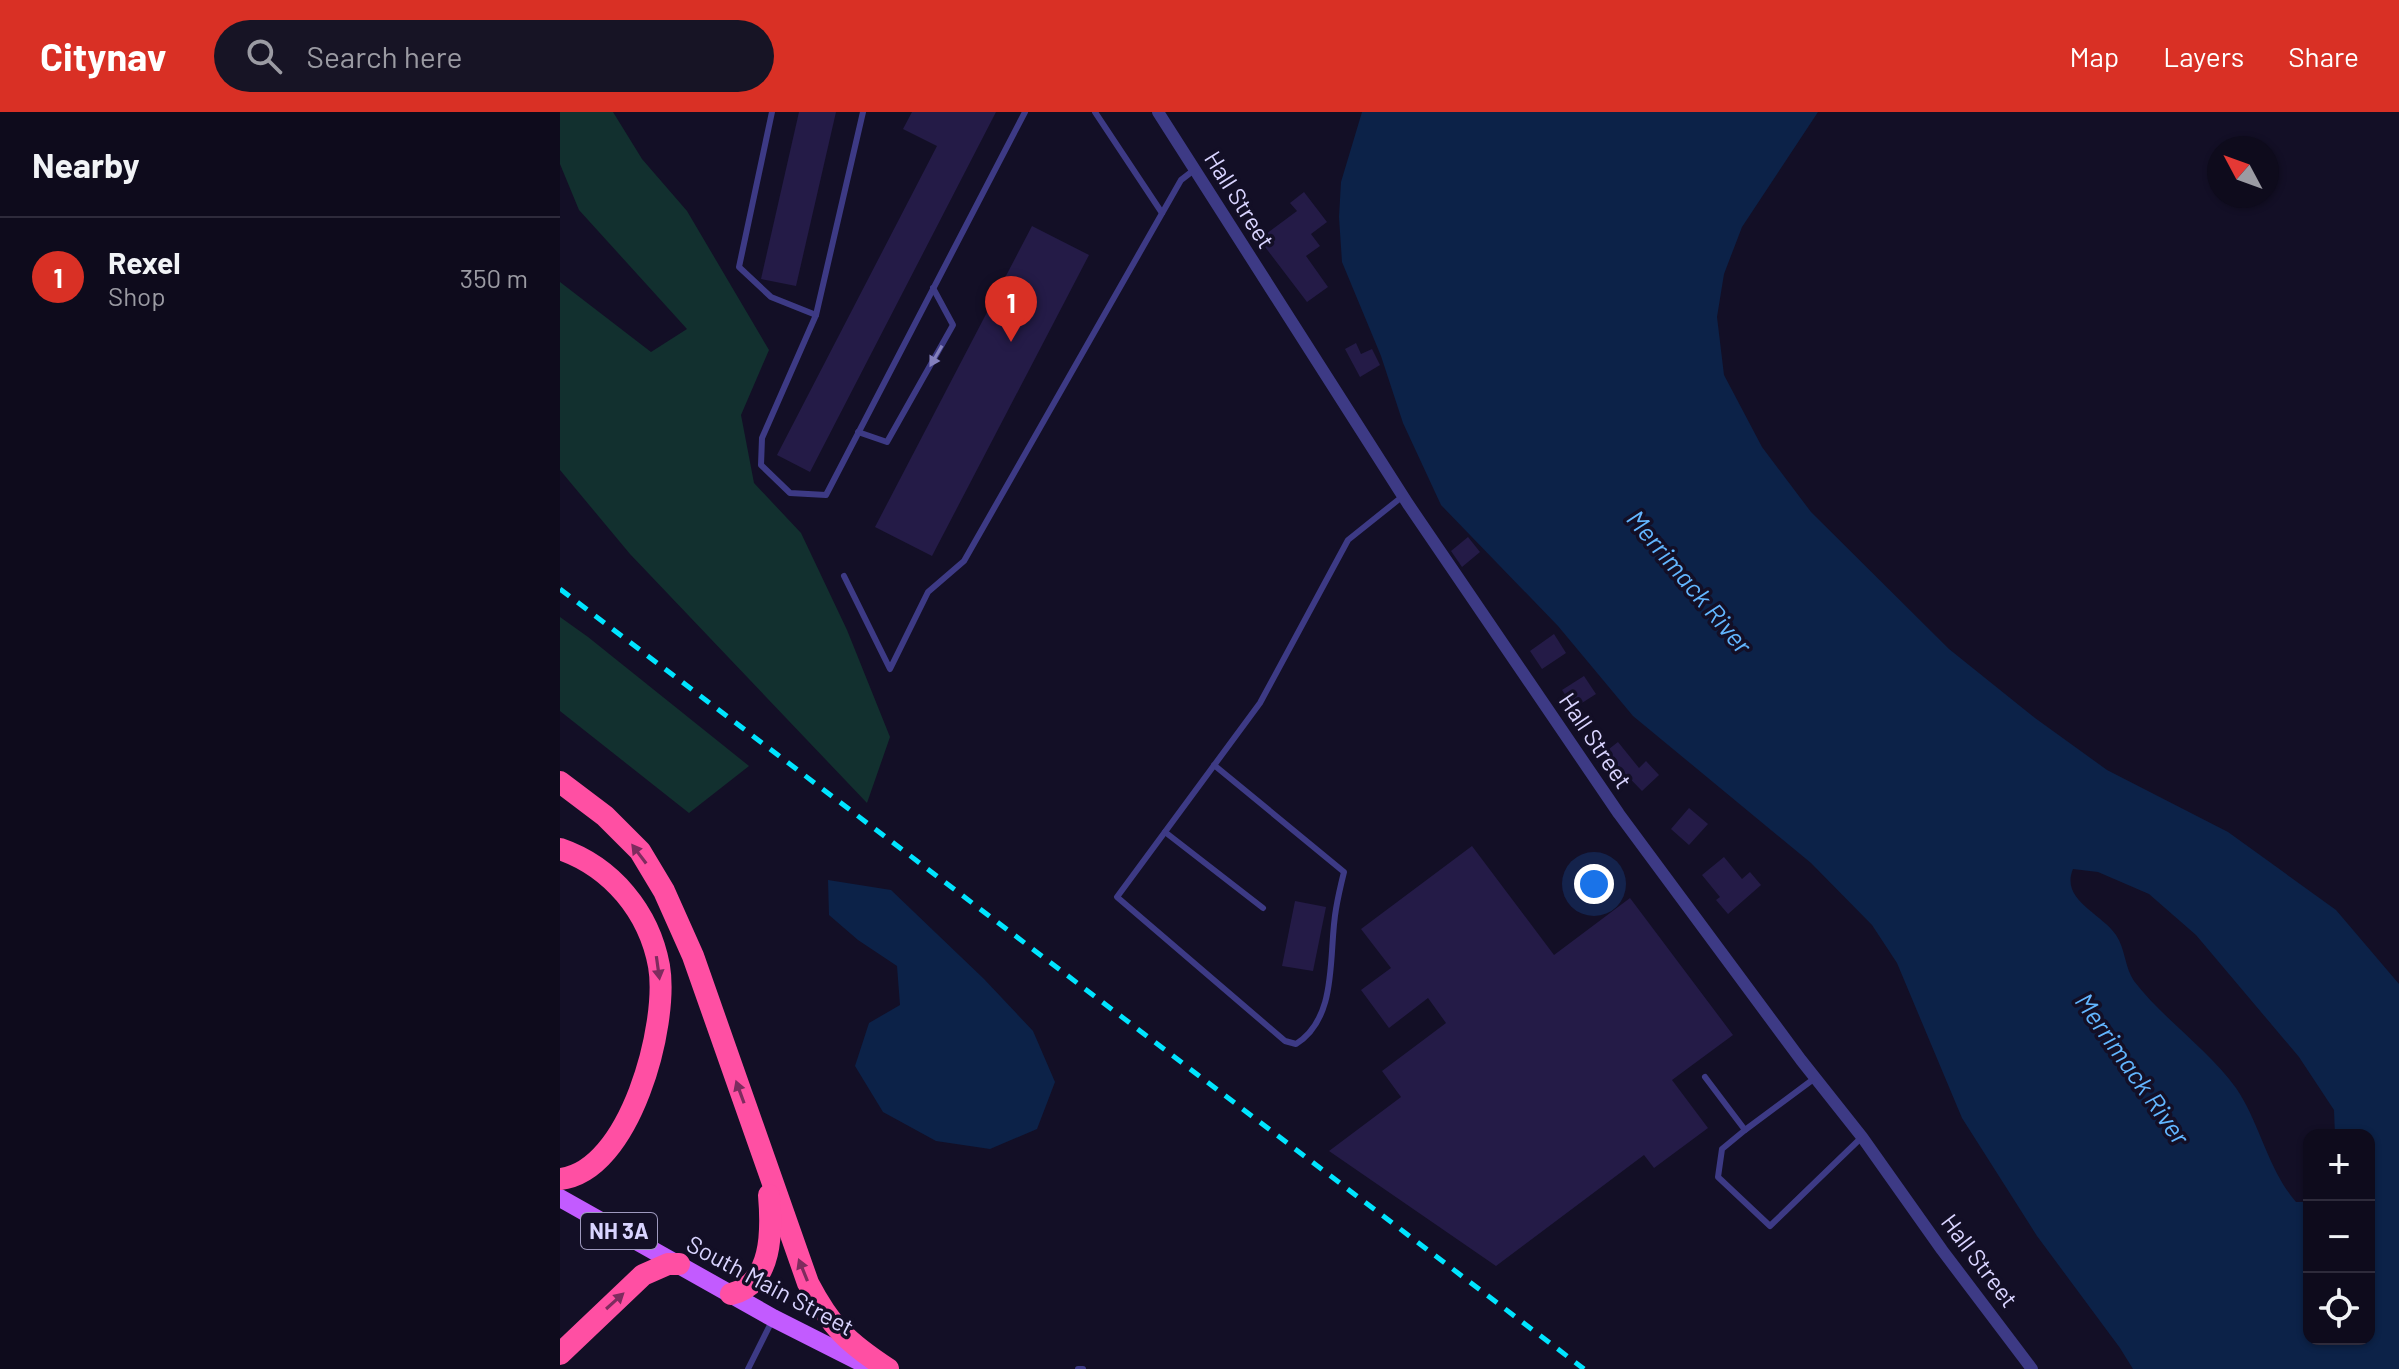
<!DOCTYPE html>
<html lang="en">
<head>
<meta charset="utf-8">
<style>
	body { margin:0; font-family:Barlow,sans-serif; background:#171425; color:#f1f3f6 }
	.controls { position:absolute; right:24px; bottom:24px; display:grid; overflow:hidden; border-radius:16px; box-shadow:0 2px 6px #0004 }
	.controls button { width:72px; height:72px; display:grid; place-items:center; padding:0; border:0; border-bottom:2px solid #2e2b3b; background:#0e0b1c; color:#f1f3f6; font:40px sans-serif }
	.compass { position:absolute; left:1647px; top:24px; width:72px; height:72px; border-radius:50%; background:#0e0b1c; box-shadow:0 2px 6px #0004; rotate:311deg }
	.you { position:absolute; left:1034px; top:772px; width:28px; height:28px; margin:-20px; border:6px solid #fff; border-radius:50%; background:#1a73e8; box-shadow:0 0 0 12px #1a73e833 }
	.badge { display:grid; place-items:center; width:52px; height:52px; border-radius:50%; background:#d93025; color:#fff; font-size:26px; font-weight:700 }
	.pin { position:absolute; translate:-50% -66px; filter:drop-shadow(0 2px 4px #0008) }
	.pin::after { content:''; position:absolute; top:42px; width:28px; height:24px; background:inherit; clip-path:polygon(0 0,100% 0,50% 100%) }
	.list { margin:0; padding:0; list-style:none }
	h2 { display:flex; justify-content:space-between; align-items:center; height:104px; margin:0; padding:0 32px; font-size:34px }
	h2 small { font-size:26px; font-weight:400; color:#9b9ba3 }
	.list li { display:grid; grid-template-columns:52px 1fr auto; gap:24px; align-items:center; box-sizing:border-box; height:120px; padding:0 32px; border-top:2px solid #2e2b3b }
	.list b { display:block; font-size:30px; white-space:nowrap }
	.list p { margin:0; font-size:26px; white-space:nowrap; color:#9b9ba3 }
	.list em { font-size:26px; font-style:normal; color:#9b9ba3 }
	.icon { flex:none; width:44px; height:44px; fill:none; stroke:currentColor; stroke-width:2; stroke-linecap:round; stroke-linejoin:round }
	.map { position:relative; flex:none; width:1839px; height:1257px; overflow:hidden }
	header { display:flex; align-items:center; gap:48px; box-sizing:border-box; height:112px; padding:0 40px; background:#d93025; color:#fff }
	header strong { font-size:38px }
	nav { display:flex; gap:44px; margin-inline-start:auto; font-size:28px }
	.search { width:560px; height:72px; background:#171425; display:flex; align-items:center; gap:20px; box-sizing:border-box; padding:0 28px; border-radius:44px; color:#9b9ba3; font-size:30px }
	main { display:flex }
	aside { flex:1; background:#0e0b1c }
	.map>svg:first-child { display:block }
	.green { fill:#12302f }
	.water { fill:#0c2248; fill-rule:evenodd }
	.building { fill:#241b47 }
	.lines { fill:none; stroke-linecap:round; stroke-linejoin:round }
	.service { stroke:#3d3a85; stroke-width:6 }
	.minor { stroke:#3d3a85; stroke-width:12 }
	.primary { stroke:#c25bff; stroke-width:18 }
	.motorway { stroke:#ff4fa3; stroke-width:22 }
	.rail { stroke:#00e5ff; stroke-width:5; stroke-dasharray:12 10; stroke-linecap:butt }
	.oneway { fill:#837fbc }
	.oneway2 { fill:#7d2c5e }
	.labels { text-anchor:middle; stroke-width:7; stroke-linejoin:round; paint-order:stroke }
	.shield { fill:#130f26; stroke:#9e99be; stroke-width:2 }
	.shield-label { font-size:22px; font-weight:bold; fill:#d9d4ff }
	.street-label { font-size:24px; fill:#d9d4ff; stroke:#130f26 }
	.water-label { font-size:26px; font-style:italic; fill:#62b6ff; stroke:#130f26 }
</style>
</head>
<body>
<header>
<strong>Citynav</strong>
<div class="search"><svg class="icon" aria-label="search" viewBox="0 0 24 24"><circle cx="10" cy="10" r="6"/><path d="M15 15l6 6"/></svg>Search here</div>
<nav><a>Map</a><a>Layers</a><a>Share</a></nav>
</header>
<main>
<aside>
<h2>Nearby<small></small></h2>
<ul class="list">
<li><span class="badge">1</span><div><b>Rexel</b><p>Shop</p></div><em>350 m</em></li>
</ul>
</aside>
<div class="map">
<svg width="1839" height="1257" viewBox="0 0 1839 1257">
	<rect width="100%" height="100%" fill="#130f26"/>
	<!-- green -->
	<g class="green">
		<path d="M0 0H53L82 47 127 99 209 238 181 303 194 371 241 421 287 518 330 625 307 691 70 442 0 358V170L91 240 127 217 19 98 0 52Z"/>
		<path d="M0 505 28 525 189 654 129 701 0 599Z"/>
	</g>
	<!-- water -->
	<g class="water">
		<path d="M802 0H1258L1182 115 1164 162 1157 205 1164 263 1202 335 1251 400 1389 537 1475 606 1547 658 1668 720 1776 798 1839 872V1257H1573L1560 1236 1477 1124 1402 1006 1337 851 1312 813 1251 751 1073 604 998 514 881 393 843 311 821 244 782 150 779 105 781 70ZM1513 757 1538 760 1589 782 1636 823 1739 945 1774 998 1775 1023H1809V1227H1749V1090H1736C1708 1058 1700 1011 1676 976 1649 938 1603 907 1574 869 1565 856 1565 836 1556 823 1541 801 1500 788 1513 757Z"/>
		<path d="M268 768 331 778 424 867 473 919 495 970 477 1017 430 1037 376 1029 323 1000 295 954 309 911 340 893 337 854 298 828 269 803Z"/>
	</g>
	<!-- building -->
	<g class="building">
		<path d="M239 0H276L236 174 201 167Z"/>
		<path d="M352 0H436L250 360 217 343 377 34 343 17Z"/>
		<path d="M744 80 767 110 751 122 760 134 746 144 768 175 747 190 699 127 737 99 730 91Z"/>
		<path d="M472 114 529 143 372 444 315 415Z"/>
		<path d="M796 231 801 242 812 237 820 253 800 265 785 237Z"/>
		<path d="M908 425 920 440 902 455 891 439Z"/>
		<path d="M994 522 1006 541 982 557 970 539Z"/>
		<path d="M1024 564 1036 582 1014 596 1002 578Z"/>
		<path d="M1058 630 1079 656 1086 649 1099 663 1082 679 1056 652 1050 657 1040 644Z"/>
		<path d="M1129 696 1148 712 1129 733 1111 717Z"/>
		<path d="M912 734 994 843 1070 786 1173 923 1112 968 1148 1016 1094 1056 1084 1043 936 1154 769 1039 841 985 822 959 886 911 868 886 829 916 801 878 831 856 801 817Z"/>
		<path d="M1164 745 1182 767 1190 760 1201 773 1168 802 1156 788 1160 785 1142 763Z"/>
		<path d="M735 789 766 795 753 859 722 854Z"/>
	</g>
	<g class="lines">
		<!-- service -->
		<g class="service">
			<path d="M212 0 179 155 211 185 256 203 202 326 201 353 230 381 266 383 465 0"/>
			<path d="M535 0 602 101"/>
			<path d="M256 203 303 0"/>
			<path d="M298 320 327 330 393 213 373 176"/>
			<path d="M284 464 330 557 368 480 404 449 621 68 634 58"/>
			<path d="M654 653 784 760C781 772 778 785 776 797 768 841 779 905 736 932L725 929 557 785 700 591 788 428 843 384"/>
			<path d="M605 720 703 796"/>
			<path d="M1145 965 1185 1018 1162 1037 1158 1065 1210 1114 1302 1025"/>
			<path d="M1185 1018 1255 966"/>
			<path d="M188 1257 212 1209"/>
			<path d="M518 1257H523"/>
		</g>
		<!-- minor -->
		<path class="minor" d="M598 0 848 392 1059 702 1241 948 1302 1025 1382 1138 1472 1257"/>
		<!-- primary -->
		<path class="primary" d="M0 1086 213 1206 314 1257"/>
		<!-- motorway -->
		<g class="motorway">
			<path d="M0 670 45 704 80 739 104 779 133 844 248 1171C271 1215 287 1230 328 1257"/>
			<path d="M0 737C52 755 89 800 99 854 109 912 70 1060 0 1067"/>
			<path d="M171 1182C213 1172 212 1118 209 1083"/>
			<path d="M0 1242 83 1163 108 1152H119"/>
		</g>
		<!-- rail -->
		<path class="rail" d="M0 477 1024 1257"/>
	</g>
	<!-- one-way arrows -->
	<defs><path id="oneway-solid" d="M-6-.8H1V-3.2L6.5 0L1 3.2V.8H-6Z" transform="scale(2)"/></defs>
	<use class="oneway" href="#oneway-solid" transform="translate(376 244) rotate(120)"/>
	<g class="oneway2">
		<use href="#oneway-solid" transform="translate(79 742) rotate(-127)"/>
		<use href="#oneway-solid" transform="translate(98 856) rotate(82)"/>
		<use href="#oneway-solid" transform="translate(180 980) rotate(-110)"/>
		<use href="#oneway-solid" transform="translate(243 1158) rotate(-112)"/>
		<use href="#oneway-solid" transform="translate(55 1189) rotate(-42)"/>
	</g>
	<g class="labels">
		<!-- shield labels -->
		<rect class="shield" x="21" y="1101" width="76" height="36" rx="6"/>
		<g class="shield-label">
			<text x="59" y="1127">NH 3A</text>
		</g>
		<!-- street labels -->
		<g class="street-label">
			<text transform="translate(679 88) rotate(58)" y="8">Hall Street</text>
			<text transform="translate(1035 629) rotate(56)" y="8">Hall Street</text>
			<text transform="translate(1419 1149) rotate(53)" y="8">Hall Street</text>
			<text transform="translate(210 1174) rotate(28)" y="8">South Main Street</text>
		</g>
		<!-- water labels -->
		<g class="water-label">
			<text transform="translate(1129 470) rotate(50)" y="9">Merrimack River</text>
			<text transform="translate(1572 957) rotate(55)" y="9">Merrimack River</text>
		</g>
	</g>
</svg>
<div class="controls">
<button>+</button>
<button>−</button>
<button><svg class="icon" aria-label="locate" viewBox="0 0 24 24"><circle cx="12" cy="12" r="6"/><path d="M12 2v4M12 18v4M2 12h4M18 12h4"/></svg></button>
</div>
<svg class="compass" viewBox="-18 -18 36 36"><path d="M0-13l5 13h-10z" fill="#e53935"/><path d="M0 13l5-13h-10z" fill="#9b9ba3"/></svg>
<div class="you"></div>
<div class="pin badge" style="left:451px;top:230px">1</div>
</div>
</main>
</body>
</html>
